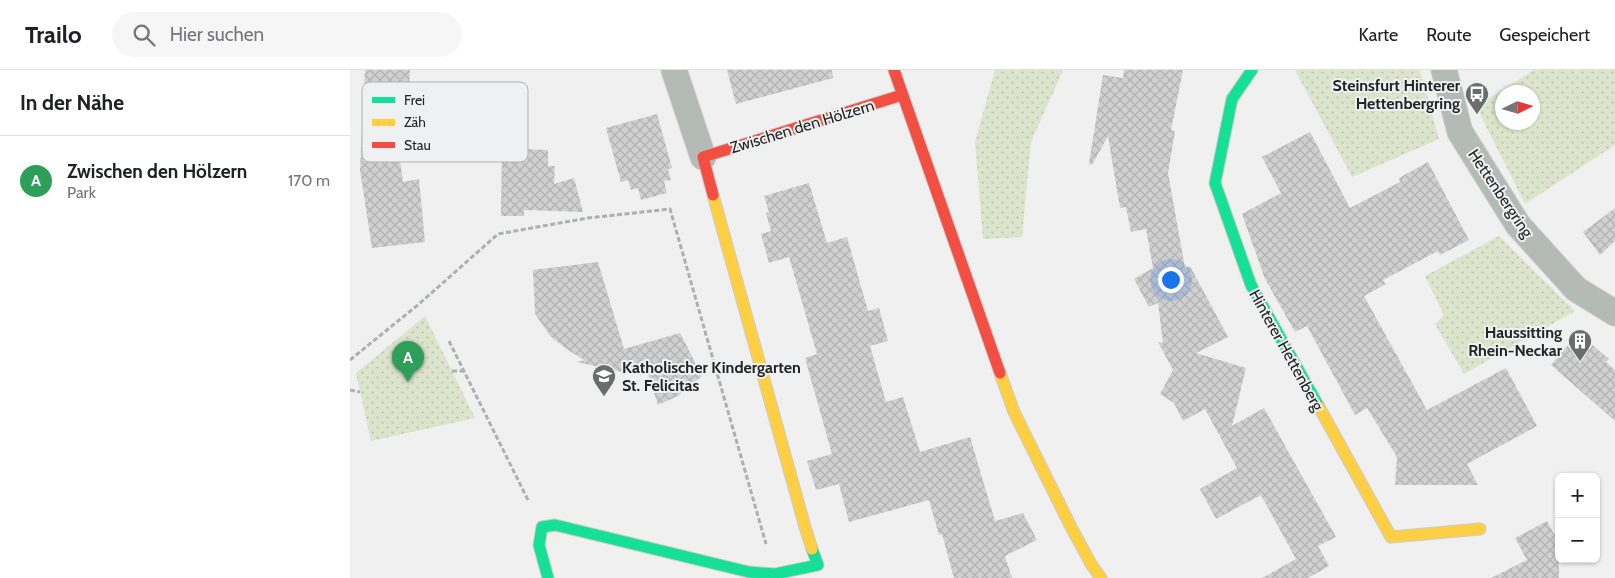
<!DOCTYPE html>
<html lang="de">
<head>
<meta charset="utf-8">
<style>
	body { margin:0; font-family:Cabin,sans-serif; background:#f6f6f6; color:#202124 }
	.controls { position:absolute; right:15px; bottom:15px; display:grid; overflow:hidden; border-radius:8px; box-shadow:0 1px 4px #0004 }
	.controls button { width:45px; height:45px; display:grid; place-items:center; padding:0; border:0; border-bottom:1px solid #e0e0e0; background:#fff; color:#202124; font:25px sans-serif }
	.compass { position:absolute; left:1145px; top:15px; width:45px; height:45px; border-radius:50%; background:#fff; box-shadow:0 1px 4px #0004; rotate:85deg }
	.you { position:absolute; left:820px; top:209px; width:18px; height:18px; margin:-12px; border:4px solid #fff; border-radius:50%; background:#1a73e8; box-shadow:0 0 0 8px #1a73e833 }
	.badge { display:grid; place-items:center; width:32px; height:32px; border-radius:50%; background:#ea580c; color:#fff; font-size:16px; font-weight:700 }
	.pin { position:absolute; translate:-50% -41px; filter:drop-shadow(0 1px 2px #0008) }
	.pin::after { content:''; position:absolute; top:26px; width:18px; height:15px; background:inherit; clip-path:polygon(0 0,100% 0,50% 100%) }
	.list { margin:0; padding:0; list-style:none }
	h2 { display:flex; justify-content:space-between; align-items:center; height:65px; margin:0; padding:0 20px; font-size:21px }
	h2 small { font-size:16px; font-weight:400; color:#757577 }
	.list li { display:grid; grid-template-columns:32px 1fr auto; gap:15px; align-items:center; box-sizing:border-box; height:90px; padding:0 20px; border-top:1px solid #e0e0e0 }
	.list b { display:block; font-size:19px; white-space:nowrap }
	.list p { margin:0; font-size:16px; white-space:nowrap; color:#757577 }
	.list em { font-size:16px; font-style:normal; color:#757577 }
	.icon { flex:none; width:28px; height:28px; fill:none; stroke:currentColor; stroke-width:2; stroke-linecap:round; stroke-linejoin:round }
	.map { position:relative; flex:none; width:1265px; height:508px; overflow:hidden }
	header { display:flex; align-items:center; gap:30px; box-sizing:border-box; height:70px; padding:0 25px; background:#fff; border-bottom:1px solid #e0e0e0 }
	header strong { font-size:24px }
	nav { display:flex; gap:28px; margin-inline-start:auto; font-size:18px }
	.search { width:350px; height:45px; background:#f6f6f6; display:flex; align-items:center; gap:12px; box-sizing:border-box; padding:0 18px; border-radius:28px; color:#757577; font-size:19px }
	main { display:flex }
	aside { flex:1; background:#fff }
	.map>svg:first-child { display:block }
	.grass { fill:url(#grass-dots); fill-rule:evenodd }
	.building { fill:url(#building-cross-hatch) }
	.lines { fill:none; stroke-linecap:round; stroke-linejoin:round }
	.street-casing { stroke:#cbcbcb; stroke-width:27 }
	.fast-casing { stroke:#cbcbcb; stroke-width:13 }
	.slow-casing { stroke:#cbcbcb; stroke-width:13 }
	.jam-casing { stroke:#cbcbcb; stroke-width:13 }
	.path { stroke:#acb0ae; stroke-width:3; stroke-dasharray:5 2.5; stroke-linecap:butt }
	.street { stroke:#b4bab6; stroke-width:25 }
	.fast { stroke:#16e098; stroke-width:11 }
	.slow { stroke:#ffcf43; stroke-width:11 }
	.jam { stroke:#f24e42; stroke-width:11 }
	.labels { text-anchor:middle; stroke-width:4; stroke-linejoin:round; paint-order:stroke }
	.poi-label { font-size:16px; font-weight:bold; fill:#242525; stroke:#eff0f1; text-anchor:end }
	.street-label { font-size:16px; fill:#242525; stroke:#eff0f1 }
	.key { fill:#eff0f1; stroke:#b2b3b4; stroke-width:1 }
	.key-label { font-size:14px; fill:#242525 }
</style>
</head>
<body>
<header>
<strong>Trailo</strong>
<div class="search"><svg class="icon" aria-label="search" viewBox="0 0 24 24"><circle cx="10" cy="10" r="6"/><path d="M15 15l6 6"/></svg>Hier suchen</div>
<nav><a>Karte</a><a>Route</a><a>Gespeichert</a></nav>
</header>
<main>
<aside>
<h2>In der Nähe<small></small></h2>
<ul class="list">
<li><span class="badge" style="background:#2e9e5b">A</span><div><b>Zwischen den Hölzern</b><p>Park</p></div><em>170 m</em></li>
</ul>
</aside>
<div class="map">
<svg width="1265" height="508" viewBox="0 0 1265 508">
	<defs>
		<pattern id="grass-dots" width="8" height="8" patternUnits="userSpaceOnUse" patternTransform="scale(1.25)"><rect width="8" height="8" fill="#dce4cc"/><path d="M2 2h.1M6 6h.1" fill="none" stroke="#bdc3af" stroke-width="1.8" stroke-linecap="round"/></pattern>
		<pattern id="building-cross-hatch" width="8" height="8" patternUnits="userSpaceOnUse" patternTransform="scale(1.25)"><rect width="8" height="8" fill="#d1d0d1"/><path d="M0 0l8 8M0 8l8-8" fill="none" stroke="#b3b2b3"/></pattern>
	</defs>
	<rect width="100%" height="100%" fill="#f0f0f0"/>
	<!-- grass -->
	<g class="grass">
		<path d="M645 0H713L681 72 672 167 633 169 625 72Z"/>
		<path d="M945 0H1070L1089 69 1002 107Z"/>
		<path d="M1184 0H1265V75L1175 134 1126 36ZM1182 22V52H1152V22Z"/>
		<path d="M1149 166 1225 241 1114 304 1085 254 1094 245 1075 206Z"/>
		<path d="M75 246 125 348 21 371 6 303Z"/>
	</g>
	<!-- building -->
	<g class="building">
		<path d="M15 0H60L57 55 45 54 53 112 69 109 75 172 22 178 10 100Z"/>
		<path d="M377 0H482L483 8 386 34Z"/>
		<path d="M774 0H833L821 60 825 61 818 103 835 198 840 196 878 267 846 283 896 298 882 356 914 338 986 467 968 476 979 496 958 508H912L946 489 911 425 866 449 850 419 887 398 855 339 833 351 824 333 810 324 823 300 808 272 813 273 808 233 799 237 784 209 803 198 796 159 781 162 776 137 770 138 758 66 742 95 739 94 753 5 773 8Z"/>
		<path d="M307 44 322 98 318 99 321 110 314 111 317 123 291 130 288 118 281 120 278 110 271 112 256 58Z"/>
		<path d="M960 62 1000 138 1050 112 1049 108 1078 92 1119 170 1090 185 1088 181 1033 210 1036 214 1014 226 1077 340 1156 298 1187 356 1117 394 1128 415H1045L1047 387 1017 338 1005 345 957 256 945 262 915 209 892 144 931 123 912 87Z"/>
		<path d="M152 73 177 74V79L198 80V96H205L204 114 224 108 233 142 174 140V146H151Z"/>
		<path d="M459 113 477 173 497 167 518 241 529 238 538 271 520 276 536 332 553 327 570 382 620 367 645 451 673 443 687 470 655 486 662 508H604L592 464 589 465 579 430 499 452 489 414 466 420 457 391 482 384 455 288 467 284 439 187 419 193 411 164 421 161 416 143 419 142 414 126Z"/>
		<path d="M1265 138V171L1250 185 1233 162Z"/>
		<path d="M248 192 274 279 330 263 352 306 328 326 308 335 298 304 280 302 281 304 227 292 234 290 218 280 201 267 185 244 183 200Z"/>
		<path d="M1228 263 1259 289 1256 292 1265 300V351L1201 295Z"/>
		<path d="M1197 451 1209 473V508H1141L1177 490 1165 468Z"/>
	</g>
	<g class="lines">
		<!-- street casing -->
		<g class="street-casing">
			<g id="street">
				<path d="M324 0 353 87"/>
				<path d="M1094 0 1110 62 1168 155 1226 219 1265 243"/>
			</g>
		</g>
		<!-- fast casing -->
		<g class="fast-casing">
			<g id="fast">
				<path d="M902 0 882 29 865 113 901 215 969 337"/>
				<path d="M198 508 189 475 192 457 205 455 399 502 425 504 468 495 462 479"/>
			</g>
		</g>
		<!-- slow casing -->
		<g class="slow-casing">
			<g id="slow">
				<path d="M363 125 455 457 462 479"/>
				<path d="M650 303 664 342 720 455 741 494 751 508"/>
				<path d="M969 337 1041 467 1130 459"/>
			</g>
		</g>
		<!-- jam casing -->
		<g class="jam-casing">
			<g id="jam">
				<path d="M544 0 650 303"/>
				<path d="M363 125 353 87 552 25"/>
			</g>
		</g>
		<!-- path -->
		<g class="path">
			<path d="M99 271 179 432"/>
			<path d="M0 290 69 234 148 164 238 148 320 139 416 474"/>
			<path d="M102 301H114"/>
			<path d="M0 320 10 322"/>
		</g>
		<!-- street -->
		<use href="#street" class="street"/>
		<!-- fast -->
		<use href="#fast" class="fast"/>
		<!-- slow -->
		<use href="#slow" class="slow"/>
		<!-- jam -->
		<use href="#jam" class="jam"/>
	</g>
	<!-- icons -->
	<defs>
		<g id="bus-pin" transform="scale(1.25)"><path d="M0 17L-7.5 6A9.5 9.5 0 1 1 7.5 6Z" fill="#6b6c6c" stroke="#eff0f1"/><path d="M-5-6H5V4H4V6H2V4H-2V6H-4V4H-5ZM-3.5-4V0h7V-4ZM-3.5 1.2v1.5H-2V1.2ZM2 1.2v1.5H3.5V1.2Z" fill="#fff"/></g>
		<g id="building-pin" transform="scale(1.25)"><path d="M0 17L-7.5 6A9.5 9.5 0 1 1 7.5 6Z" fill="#6b6c6c" stroke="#eff0f1"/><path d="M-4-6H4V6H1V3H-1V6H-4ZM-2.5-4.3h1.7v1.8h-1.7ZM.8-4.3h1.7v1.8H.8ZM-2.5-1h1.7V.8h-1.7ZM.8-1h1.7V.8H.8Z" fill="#fff"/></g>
		<g id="school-pin" transform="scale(1.25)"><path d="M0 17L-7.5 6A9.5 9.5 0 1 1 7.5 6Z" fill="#6b6c6c" stroke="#eff0f1"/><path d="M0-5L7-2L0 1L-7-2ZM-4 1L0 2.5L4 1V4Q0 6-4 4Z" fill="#fff"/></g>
	</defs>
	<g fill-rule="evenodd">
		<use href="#bus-pin" x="1127" y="24"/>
		<use href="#building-pin" x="1230" y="271"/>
		<use href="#school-pin" x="254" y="306"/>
	</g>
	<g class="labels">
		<!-- poi labels -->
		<g class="poi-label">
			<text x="1110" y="21">Steinsfurt Hinterer<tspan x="1110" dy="18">Hettenbergring</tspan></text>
			<text x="1212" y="268">Haussitting<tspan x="1212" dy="18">Rhein-Neckar</tspan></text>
			<text x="272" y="303" text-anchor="start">Katholischer Kindergarten<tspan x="272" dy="18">St. Felicitas</tspan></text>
		</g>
		<!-- street labels -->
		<g class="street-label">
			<text transform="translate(452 56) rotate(-17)" y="6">Zwischen den Hölzern</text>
			<text transform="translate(1151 123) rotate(56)" y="6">Hettenbergring</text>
			<text transform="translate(937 280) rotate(61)" y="6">Hinterer Hettenberg</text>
		</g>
	</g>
	<!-- legend -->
	<rect x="12" y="12" width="166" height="80" rx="8" class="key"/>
	<rect x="22" y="27" width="23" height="6" fill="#16e098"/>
	<rect x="22" y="49" width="23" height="7" fill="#ffcf43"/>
	<rect x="22" y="72" width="23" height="6" fill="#f24e42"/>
	<g class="key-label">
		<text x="54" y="35">Frei</text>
		<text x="54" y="57">Zäh</text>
		<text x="54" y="80">Stau</text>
	</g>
</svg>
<div class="controls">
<button>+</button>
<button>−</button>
</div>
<svg class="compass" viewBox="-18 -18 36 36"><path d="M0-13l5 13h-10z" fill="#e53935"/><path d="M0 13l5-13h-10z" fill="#757577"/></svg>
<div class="you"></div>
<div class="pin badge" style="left:58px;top:312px;background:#2e9e5b">A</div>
</div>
</main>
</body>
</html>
